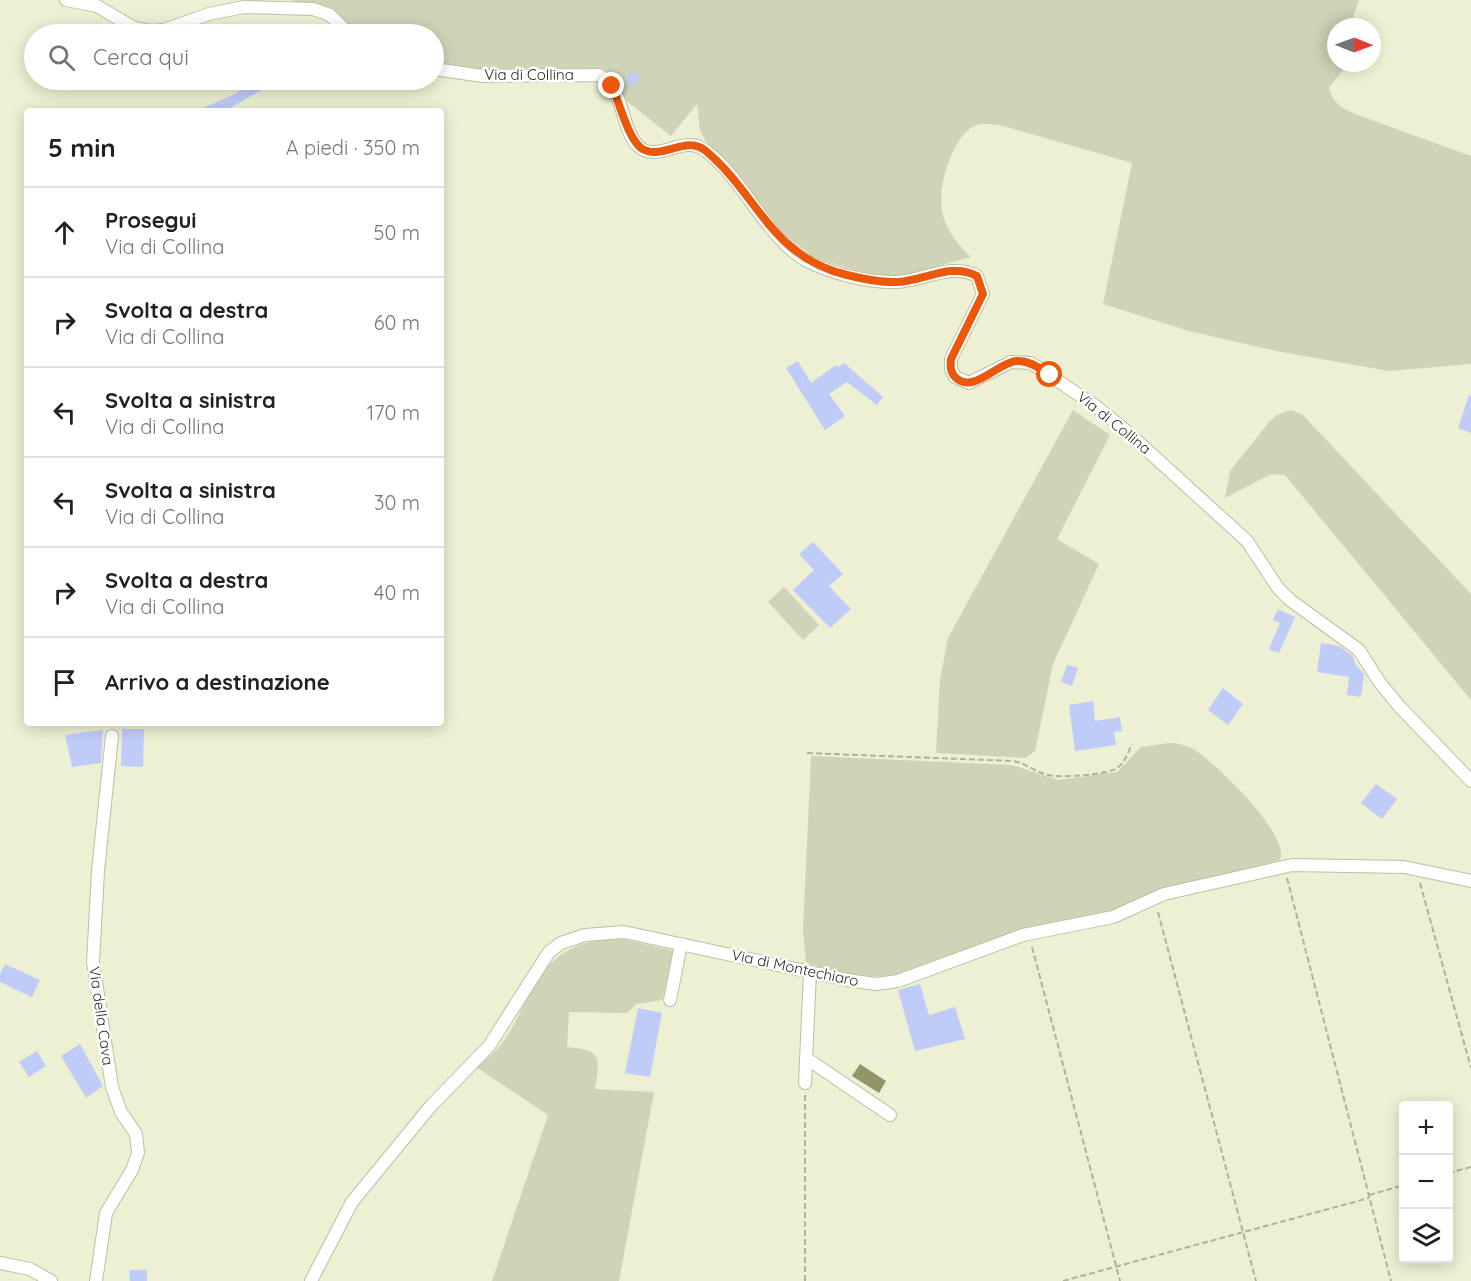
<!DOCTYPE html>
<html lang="it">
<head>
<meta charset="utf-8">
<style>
	body { margin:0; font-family:Quicksand,sans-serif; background:#f2f2f2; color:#202124 }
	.controls { position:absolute; right:18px; bottom:18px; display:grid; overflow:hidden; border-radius:6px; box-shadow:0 3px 15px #0003 }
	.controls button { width:54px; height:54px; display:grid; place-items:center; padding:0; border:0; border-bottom:2px solid #e0e0e0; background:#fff; color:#202124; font:30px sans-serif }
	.compass { position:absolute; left:1327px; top:18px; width:54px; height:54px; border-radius:50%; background:#fff; box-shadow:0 3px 15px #0003; rotate:91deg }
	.stop { position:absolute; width:18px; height:18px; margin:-14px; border:4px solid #ea580c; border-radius:50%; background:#fff }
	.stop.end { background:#ea580c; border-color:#fff; box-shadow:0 2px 6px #0008 }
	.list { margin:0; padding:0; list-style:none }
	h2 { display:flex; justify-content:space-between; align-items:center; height:78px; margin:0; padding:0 24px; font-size:26px }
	h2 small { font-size:20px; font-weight:400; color:#757577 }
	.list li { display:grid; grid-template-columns:39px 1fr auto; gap:18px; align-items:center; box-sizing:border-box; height:90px; padding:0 24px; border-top:2px solid #e0e0e0 }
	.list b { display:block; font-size:22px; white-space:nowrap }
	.list p { margin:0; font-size:20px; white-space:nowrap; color:#757577 }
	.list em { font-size:20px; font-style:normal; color:#757577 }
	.icon { flex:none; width:33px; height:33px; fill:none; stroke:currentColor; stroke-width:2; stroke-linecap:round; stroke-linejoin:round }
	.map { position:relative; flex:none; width:1471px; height:1281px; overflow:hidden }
	.search { position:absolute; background:#fff; box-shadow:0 3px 15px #0003; left:24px; top:24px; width:420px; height:66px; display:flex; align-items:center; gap:15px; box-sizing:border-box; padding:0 21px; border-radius:33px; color:#757577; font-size:22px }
	.panel { position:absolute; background:#fff; box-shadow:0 3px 15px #0003; left:24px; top:108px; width:420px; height:618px; border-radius:6px }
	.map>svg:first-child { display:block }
	.green { fill:#d0d3b6 }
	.water { fill:#919568 }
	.building { fill:#bfccf8 }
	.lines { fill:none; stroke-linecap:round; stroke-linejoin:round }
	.minor-casing { stroke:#bcbfa3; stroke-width:14 }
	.path { stroke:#b0b29a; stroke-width:2; stroke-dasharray:6 3; stroke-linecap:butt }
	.minor { stroke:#fff; stroke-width:12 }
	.route { stroke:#ea580c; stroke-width:8 }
	.labels { text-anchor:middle; stroke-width:5; stroke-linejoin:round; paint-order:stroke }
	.street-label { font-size:15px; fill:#27281d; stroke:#fff }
</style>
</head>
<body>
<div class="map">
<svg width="1471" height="1281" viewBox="0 0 1471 1281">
	<rect width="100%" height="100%" fill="#edf0d2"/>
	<!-- green -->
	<g class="green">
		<path d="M288 0H1359L1350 27H1336V63H1349L1329 87C1332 102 1341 108 1355 114L1471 156V364L1389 371 1276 351 1189 331 1103 304 1132 163 1000 125C991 124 980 122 972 127 950 142 936 191 943 216 947 231 959 246 971 257L905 275 887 276 869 274 815 258 786 236 705 140 700 130 697 104 671 136 624 99 614 76 602 68 468 69 434 64V34H357C335 13 319 4 288 0Z"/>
		<path d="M1073 410 1110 435 1057 539 1099 564 1053 664 1035 751 1026 758 936 753 940 680 948 638Z"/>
		<path d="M1291 410 1302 414 1471 594V700L1285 475 1271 474 1225 498 1230 471 1270 421 1277 415Z"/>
		<path d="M784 587 819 625 803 640 768 602Z"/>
		<path d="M1169 743C1179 743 1186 745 1195 750 1215 763 1291 835 1280 860L1179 884 1125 907 887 977 845 974 806 963 803 930 811 756 1012 765 1058 780 1117 772 1141 747Z"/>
		<path d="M617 938 675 951 662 1000 636 1004 627 1013 569 1012 567 1047C602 1050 600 1057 595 1089L654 1092 619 1281H492L548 1115 476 1067C539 1027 515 944 617 938Z"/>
	</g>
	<!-- water -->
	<path class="water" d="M860 1064 886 1081 879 1093 852 1076Z"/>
	<!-- building -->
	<g class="building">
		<path d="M632 70 641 77 634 87 625 80Z"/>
		<path d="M255 80H279L225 111H196L235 94Z"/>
		<path d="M798 361 811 383 836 365 838 367 844 363 883 397 877 405 847 382 829 394 845 416 825 430 786 368Z"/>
		<path d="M1469 395 1471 396V433L1458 428Z"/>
		<path d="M813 542 843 574 829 586 851 609 830 628 793 590 814 570 799 554Z"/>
		<path d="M1278 609 1295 617 1279 653 1269 649 1280 623 1273 620Z"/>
		<path d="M1321 643 1339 646 1353 656 1355 664 1364 674 1361 697 1347 695 1349 677 1317 672Z"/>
		<path d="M1067 665 1078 668 1072 686 1061 682Z"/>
		<path d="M1223 688 1243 704 1228 725 1208 710Z"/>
		<path d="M1093 701 1095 721 1120 717 1122 731 1114 732 1116 745 1075 751 1069 705Z"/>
		<path d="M122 729H144L143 767 121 766Z"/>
		<path d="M103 730 101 763 72 767 65 735Z"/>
		<path d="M1376 784 1397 799 1382 819 1361 803Z"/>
		<path d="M5 964 40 980 32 997 0 982V974Z"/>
		<path d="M920 984 929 1015 955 1007 965 1039 915 1051 898 990Z"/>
		<path d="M638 1008 662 1013 650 1077 625 1073Z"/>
		<path d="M80 1044 103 1086 86 1098 61 1056Z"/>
		<path d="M37 1051 46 1066 29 1077 19 1062Z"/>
		<path d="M129 1270H147V1281H130Z"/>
	</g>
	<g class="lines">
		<!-- minor casing -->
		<g class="minor-casing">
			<g id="minor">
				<path d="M66 0 97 6 134 28 151 31 164 30 209 14 244 7 313 9 330 15 349 34"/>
				<path d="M434 69 483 76 599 75C625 89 620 127 638 146 657 164 683 135 703 149 742 175 767 241 809 262 834 274 869 283 897 282 923 281 952 262 977 276L983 294 951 359V369L955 377 969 383 1011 362 1031 363 1094 405 1125 430 1247 541 1278 588 1290 600 1359 650 1380 683 1399 706 1471 781"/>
				<path d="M670 1000 681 944"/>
				<path d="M806 1058 890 1115"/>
				<path d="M805 1083 810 972"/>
				<path d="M0 1263 30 1269 51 1281"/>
				<path d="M96 1281 106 1213 132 1170 138 1153 136 1134 121 1112 112 1087 93 962 98 871 112 736"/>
				<path d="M311 1281 352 1202 430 1107 489 1046 549 952 561 943 585 935 624 932 847 980 876 984 898 981 1023 935 1113 917 1164 894 1292 865 1404 867 1471 881"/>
			</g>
		</g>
		<!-- path -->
		<g class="path">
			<path d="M807 753 1013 761C1026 763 1035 772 1048 775 1059 778 1108 775 1117 768 1125 763 1128 752 1132 744"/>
			<path d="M1287 878 1391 1281"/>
			<path d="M1420 883 1471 1068"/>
			<path d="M1158 912 1256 1281"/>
			<path d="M1032 947 1120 1281"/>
			<path d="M1448 1173 1471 1167"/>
			<path d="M1369 1195 1404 1185"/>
			<path d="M805 1281V1095"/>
			<path d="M1063 1281 1369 1198"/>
		</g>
		<!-- minor -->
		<use href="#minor" class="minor"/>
	</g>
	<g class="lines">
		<!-- route -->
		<path class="route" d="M612 86C619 102 628 138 641 148 661 162 686 134 706 151 759 196 771 257 847 275 863 279 880 283 897 282 923 281 952 262 977 276L983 294 951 359C950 366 950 372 955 377 973 395 997 363 1016 361 1029 360 1039 368 1050 375"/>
	</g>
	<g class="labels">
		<!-- street labels -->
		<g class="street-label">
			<text x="529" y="80">Via di Collina</text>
			<text transform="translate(1114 423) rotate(39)" y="5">Via di Collina</text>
			<text transform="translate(795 968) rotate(12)" y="5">Via di Montechiaro</text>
			<text transform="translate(101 1016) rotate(82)" y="5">Via della Cava</text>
		</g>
	</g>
</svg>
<div class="controls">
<button>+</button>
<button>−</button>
<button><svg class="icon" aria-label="layers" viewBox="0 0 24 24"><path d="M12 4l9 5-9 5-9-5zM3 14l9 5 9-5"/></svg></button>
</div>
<svg class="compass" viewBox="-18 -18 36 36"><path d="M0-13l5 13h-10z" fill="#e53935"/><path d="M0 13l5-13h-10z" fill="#757577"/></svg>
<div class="stop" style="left:1050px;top:375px"></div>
<div class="stop end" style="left:612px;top:86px"></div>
<div class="search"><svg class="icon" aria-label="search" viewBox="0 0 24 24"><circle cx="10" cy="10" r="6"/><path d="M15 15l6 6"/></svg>Cerca qui</div>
<section class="panel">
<h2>5 min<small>A piedi · 350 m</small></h2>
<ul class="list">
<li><svg class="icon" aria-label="ahead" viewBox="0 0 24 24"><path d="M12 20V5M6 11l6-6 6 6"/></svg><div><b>Prosegui</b><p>Via di Collina</p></div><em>50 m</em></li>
<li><svg class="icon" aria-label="right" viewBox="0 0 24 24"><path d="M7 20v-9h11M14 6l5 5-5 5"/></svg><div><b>Svolta a destra</b><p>Via di Collina</p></div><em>60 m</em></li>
<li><svg class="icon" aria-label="left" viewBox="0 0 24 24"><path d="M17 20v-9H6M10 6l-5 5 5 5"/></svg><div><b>Svolta a sinistra</b><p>Via di Collina</p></div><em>170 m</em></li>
<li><svg class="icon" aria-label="left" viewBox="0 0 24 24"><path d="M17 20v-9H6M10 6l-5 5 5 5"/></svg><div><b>Svolta a sinistra</b><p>Via di Collina</p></div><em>30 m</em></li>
<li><svg class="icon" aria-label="right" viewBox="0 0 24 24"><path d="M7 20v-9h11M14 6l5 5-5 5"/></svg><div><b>Svolta a destra</b><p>Via di Collina</p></div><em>40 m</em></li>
<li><svg class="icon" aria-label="arrive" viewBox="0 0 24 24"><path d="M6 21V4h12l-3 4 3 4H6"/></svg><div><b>Arrivo a destinazione</b></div></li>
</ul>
</section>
</div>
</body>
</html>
